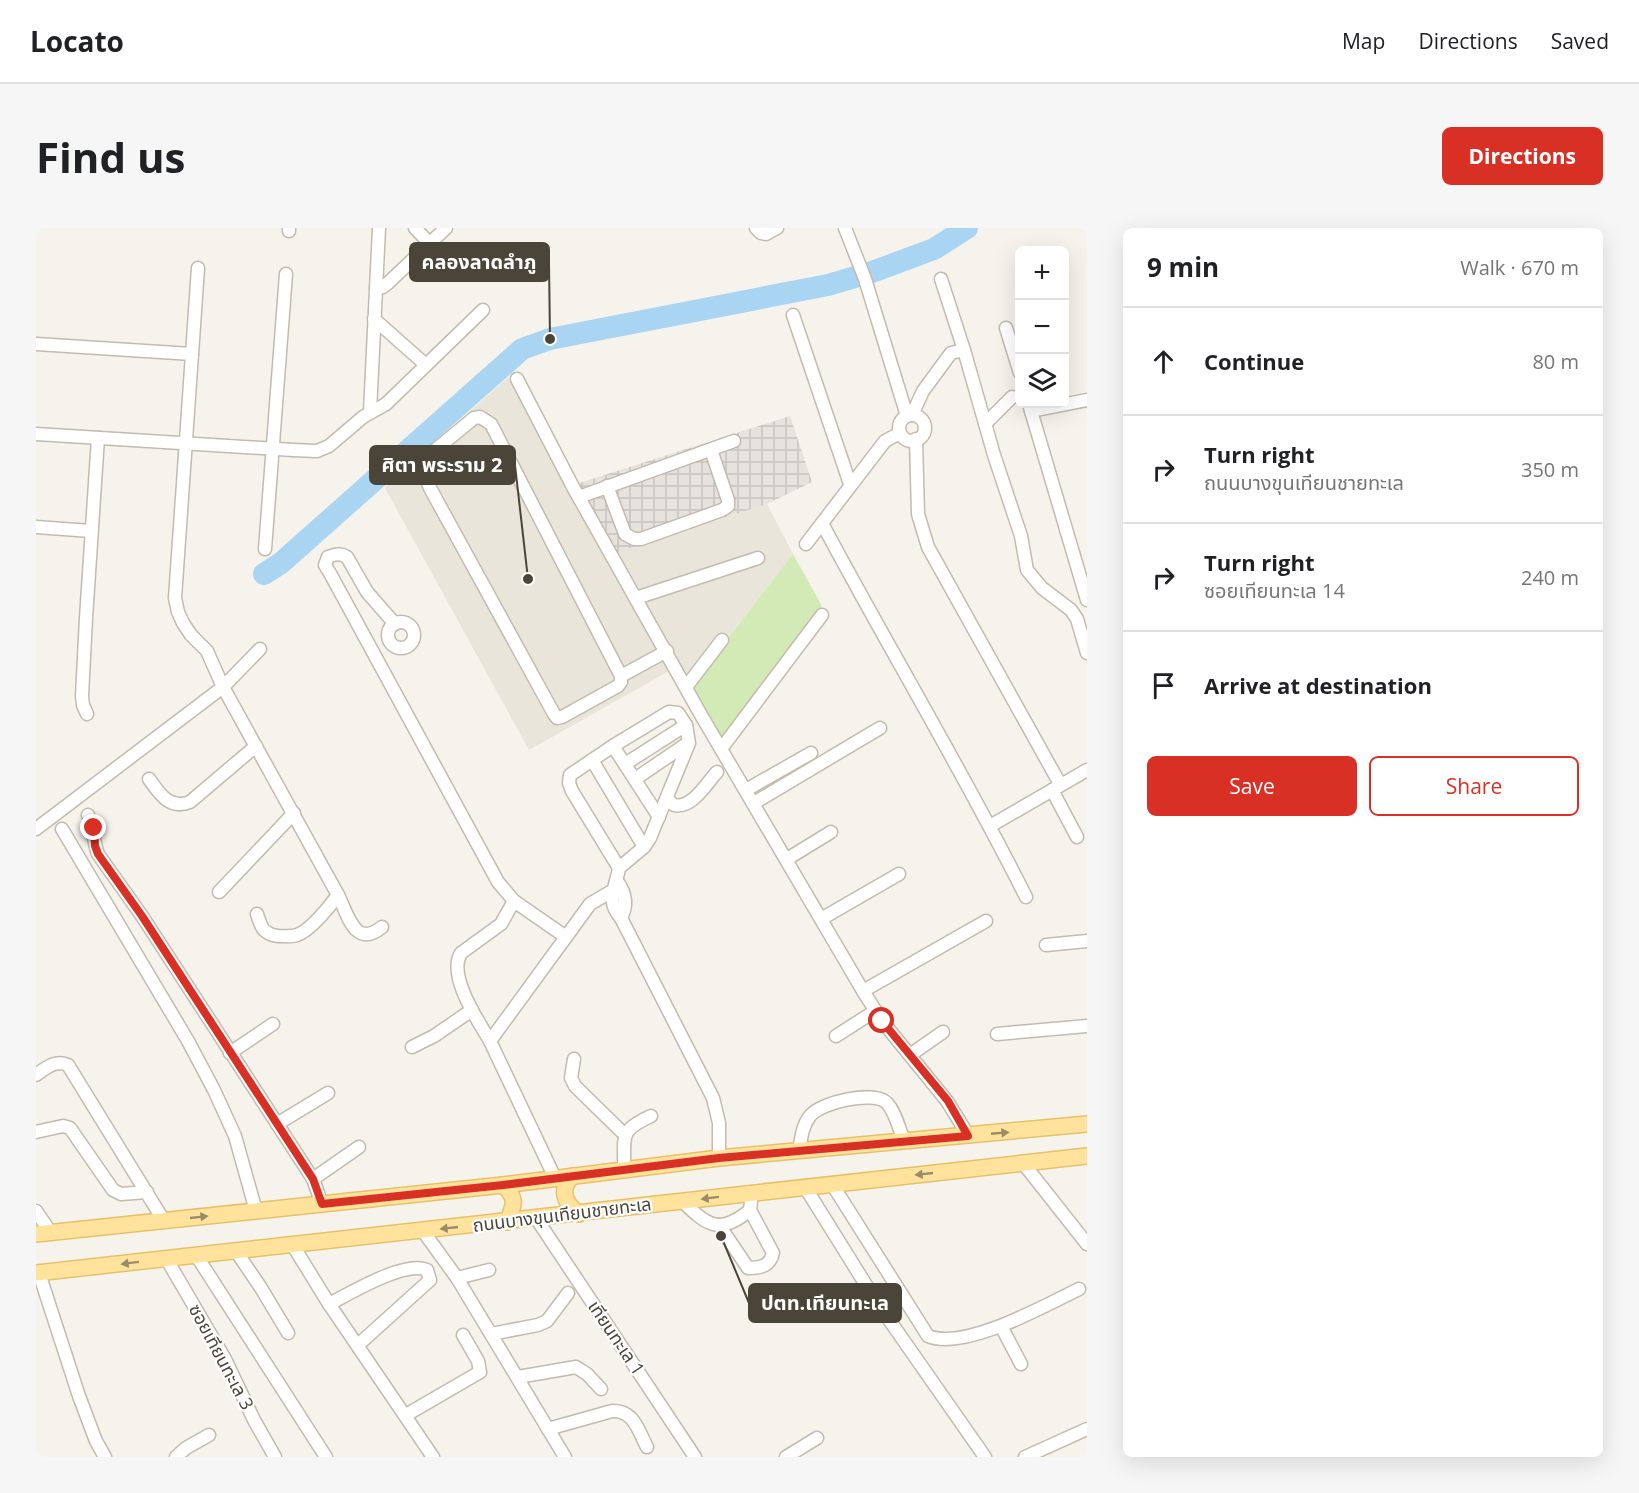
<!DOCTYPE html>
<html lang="en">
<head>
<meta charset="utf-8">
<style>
	body { margin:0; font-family:"Open Sans","Noto Sans Thai",sans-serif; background:#f6f6f6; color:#202124 }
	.controls { position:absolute; right:18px; top:18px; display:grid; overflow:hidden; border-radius:9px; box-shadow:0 6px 24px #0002 }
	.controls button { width:54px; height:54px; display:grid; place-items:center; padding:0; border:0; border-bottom:2px solid #e0e0e0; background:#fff; color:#202124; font:30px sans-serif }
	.stop { position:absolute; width:18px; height:18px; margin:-14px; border:4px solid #d93025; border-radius:50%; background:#fff }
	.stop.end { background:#d93025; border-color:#fff; box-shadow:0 2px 6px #0008 }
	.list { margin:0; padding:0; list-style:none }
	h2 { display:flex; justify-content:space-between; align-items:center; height:78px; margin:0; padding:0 24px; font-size:26px }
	h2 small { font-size:20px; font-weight:400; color:#757577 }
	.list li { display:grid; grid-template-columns:39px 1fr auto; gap:18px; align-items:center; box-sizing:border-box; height:108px; padding:0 24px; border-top:2px solid #e0e0e0 }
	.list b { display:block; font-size:22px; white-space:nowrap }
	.list p { margin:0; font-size:20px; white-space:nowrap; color:#757577 }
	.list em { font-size:20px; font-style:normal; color:#757577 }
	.actions { display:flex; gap:12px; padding:18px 24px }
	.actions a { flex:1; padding:14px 0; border:2px solid #d93025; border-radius:9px; text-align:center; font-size:21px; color:#d93025 }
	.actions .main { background:#d93025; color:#fff }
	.icon { flex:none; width:33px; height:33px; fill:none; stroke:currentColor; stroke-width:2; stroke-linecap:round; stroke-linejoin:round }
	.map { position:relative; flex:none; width:1051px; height:1229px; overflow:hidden; border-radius:9px }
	header { display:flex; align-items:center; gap:36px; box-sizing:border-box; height:84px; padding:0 30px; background:#fff; border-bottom:2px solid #e0e0e0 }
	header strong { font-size:28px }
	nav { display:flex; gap:33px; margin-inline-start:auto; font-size:21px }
	.intro { display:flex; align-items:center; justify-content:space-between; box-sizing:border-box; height:144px; padding:0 36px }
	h1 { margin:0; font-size:42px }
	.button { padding:15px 27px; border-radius:9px; background:#d93025; color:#fff; font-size:21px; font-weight:700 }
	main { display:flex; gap:36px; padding:0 36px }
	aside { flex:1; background:#fff; border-radius:9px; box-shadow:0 6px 24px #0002 }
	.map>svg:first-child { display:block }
	.residential { fill:#eae5da }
	.industrial { fill:url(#industrial-grid) }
	.green { fill:#d2eab5 }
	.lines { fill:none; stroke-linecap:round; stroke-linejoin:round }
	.river { stroke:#a9d4f2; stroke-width:22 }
	.minor-casing { stroke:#c2bbae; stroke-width:15 }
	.major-casing { stroke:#e6c16a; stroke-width:18 }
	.minor { stroke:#fff; stroke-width:12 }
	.major { stroke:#ffe39c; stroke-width:15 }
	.oneway { fill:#9c8c66 }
	.route { stroke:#d93025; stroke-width:8 }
	.labels { text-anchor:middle; stroke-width:4.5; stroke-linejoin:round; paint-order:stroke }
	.street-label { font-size:18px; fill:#4b4439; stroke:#fff }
	.leader { fill:none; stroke:#4b4439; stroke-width:2 }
	.callout-dot { fill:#4b4439; stroke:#fff; stroke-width:2 }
	.callout { fill:#4b4439; stroke:#4b4439; stroke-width:2 }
	.callout-label { font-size:20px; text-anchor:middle; font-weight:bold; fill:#fff }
</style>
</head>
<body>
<header>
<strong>Locato</strong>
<nav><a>Map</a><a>Directions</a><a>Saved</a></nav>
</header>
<div class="intro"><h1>Find us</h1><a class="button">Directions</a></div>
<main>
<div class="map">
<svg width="1051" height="1229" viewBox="0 0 1051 1229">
	<defs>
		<pattern id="industrial-grid" width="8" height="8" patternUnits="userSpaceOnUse" patternTransform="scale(1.5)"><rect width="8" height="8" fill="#e6e2dd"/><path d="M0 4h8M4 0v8" fill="none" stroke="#c7c3be"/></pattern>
	</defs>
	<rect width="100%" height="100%" fill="#f6f3ec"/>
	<!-- residential -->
	<g class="residential">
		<path d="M472 149 635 442 493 522 349 260Z"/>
		<path d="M731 276 757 326 684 420 653 452 607 374 728 333 725 326 601 365 579 325Z"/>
	</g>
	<!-- industrial -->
	<path class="industrial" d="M754 188 776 254 731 276 579 325 540 256Z"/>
	<!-- green -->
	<path class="green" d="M757 326 786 378 685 510 655 458Z"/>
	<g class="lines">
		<!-- river -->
		<path class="river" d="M228 346 245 335 486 121 514 111 792 57 836 44 898 21 931 0"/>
		<!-- minor casing -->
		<g class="minor-casing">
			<g id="minor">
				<path d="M379 0 394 16"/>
				<path d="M720 0 725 5 730 6 741 0"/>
				<path d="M809 0 829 51 871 188"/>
				<path d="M253 3V0"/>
				<path d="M162 40 139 370 142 384 147 395 155 407 171 423 187 459 302 667C294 678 274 703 261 707 255 709 248 708 242 708 227 706 225 699 221 686"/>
				<path d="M905 51 928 122"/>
				<path d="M340 60 347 59 352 55 410 0"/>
				<path d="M757 87 814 256"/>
				<path d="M338 91 390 137"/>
				<path d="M970 100 984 145"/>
				<path d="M0 116 156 126"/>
				<path d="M481 151 537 259 665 487 827 763 846 793 911 873 932 907"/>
				<path d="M993 176 1051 372"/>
				<path d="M995 183 1051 172"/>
				<path d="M334 184 343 0"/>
				<circle cx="876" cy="200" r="13"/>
				<path d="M876 187 887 163 915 125 928 122 958 227 985 308 991 342 1006 360 1035 382 1041 391 1051 425"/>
				<path d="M949 196 976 169"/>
				<path d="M0 206 257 222 281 223 293 218 327 189 350 176 447 82"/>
				<path d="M880 211 882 286 892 319 1024 556"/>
				<path d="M571 258 589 306 598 311H605L686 282 692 278V272L675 222"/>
				<path d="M543 269 698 213"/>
				<path d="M787 297C853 421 927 543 990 669"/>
				<path d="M0 299 55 303"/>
				<path d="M770 316 849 213 864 205"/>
				<path d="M229 321 250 46"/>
				<path d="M600 370 722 330"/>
				<circle cx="365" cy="407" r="13"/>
				<path d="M359 396 331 364 311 329C304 325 299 326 292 329L289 337 295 347 462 654 478 673 530 709 454 813 519 950"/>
				<path d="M585 448 455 196 444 189 438 190 387 232 390 250 394 260 518 486 521 490 526 489 582 458 585 454V448L631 423"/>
				<path d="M650 459 686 412"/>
				<path d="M51 486 47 477 46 468 50 390 62 210"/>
				<path d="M577 518 633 484 642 485 650 497 653 515 614 610 608 619 583 640C580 659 569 673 585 690L677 870 683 895V930"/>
				<path d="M685 521 786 387"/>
				<path d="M556 532 608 619"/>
				<path d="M589 536 650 497"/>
				<path d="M113 551C124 566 133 582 154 574L220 518"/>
				<path d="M599 551 652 515"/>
				<path d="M710 562 775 525"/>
				<path d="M1016 562 1041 609"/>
				<path d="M631 571 638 577C656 581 670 556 681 544"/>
				<path d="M718 575 844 500"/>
				<path d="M52 587C58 600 57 613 62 626L106 688 277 951 286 976"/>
				<path d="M954 598 1051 542"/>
				<path d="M0 601 187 459 224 421"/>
				<path d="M26 601 152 813 178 862 199 908 220 983"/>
				<path d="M751 631 795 604"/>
				<path d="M583 640 536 563 533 555 534 547 577 518 623 589"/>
				<path d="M581 653C589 664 592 677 585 690"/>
				<path d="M183 664 258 585"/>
				<path d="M302 667C312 687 319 721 346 699"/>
				<path d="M785 691 863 646"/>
				<path d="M530 709 554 676 576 663"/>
				<path d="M1010 717 1051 713"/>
				<path d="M827 763 950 693"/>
				<path d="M961 806 1051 798"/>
				<path d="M800 808 839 783"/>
				<path d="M454 813C442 793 411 747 425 725L465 696 478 673"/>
				<path d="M376 819 398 808 436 782"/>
				<path d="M194 825 237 796"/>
				<path d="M874 827 907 804"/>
				<path d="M538 831 535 850 539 858 589 907"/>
				<path d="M0 847C11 839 19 832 32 837L128 993"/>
				<path d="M241 896 292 865"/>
				<path d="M0 904 27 898 34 900 77 962 85 966 111 964"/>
				<path d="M763 923C765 911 766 898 774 888 785 874 838 862 851 875 860 885 863 901 868 913"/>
				<path d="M987 935 1051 1016"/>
				<path d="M588 941C589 908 582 903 615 888"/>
				<path d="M277 951 323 919"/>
				<path d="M796 956 892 1108C928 1123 1008 1078 1043 1061"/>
				<path d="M769 959 840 1073 949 1229"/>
				<path d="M646 973C671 997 683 1008 714 982L716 964"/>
				<path d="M0 983 15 1005"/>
				<path d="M500 990 659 1229"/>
				<path d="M683 997 712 1040C725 1040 734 1038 737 1025L714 982"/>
				<path d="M387 1003 421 1050 529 1229"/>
				<path d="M256 1016 293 1076 397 1229"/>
				<path d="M200 1023 225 1060 252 1105"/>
				<path d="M160 1027 290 1229"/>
				<path d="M130 1030 189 1131 218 1192 239 1229"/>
				<path d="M3 1045 43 1168 60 1213 69 1229"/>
				<path d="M421 1050 453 1042"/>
				<path d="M293 1076C315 1065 369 1032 391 1042L394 1052 322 1117"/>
				<path d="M965 1098 985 1136"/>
				<path d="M455 1106 502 1097 511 1093 532 1065"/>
				<path d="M482 1149 540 1139 551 1146 565 1161"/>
				<path d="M370 1187 444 1144 442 1133 427 1107"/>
				<path d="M512 1201 576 1183C598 1182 602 1202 611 1219"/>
				<path d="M140 1229 150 1220 173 1207"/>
				<path d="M750 1229 781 1210"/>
				<path d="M989 1229 1051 1201"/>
			</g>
		</g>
		<!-- major casing -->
		<g class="major-casing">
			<g id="major">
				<path d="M537 948C522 961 529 976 543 986"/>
				<path d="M467 957C482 971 478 977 471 994"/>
				<path d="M0 1006 467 957 683 930 1051 896"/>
				<path d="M0 1045 1051 928"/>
			</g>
		</g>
		<!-- minor -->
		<use href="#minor" class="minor"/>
		<!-- major -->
		<use href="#major" class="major"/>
	</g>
	<!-- one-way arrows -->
	<defs><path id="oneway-solid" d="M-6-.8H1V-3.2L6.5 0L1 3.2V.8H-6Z" transform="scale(1.5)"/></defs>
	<g class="oneway">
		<use href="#oneway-solid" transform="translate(964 905) rotate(-5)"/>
		<use href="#oneway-solid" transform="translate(888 946) rotate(174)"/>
		<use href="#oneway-solid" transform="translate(674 970) rotate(173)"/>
		<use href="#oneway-solid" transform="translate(163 989) rotate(-6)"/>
		<use href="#oneway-solid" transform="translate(413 1000) rotate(174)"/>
		<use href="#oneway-solid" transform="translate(94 1035) rotate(173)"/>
	</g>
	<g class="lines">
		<!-- route -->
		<path class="route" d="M58 600 59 618 62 626 106 688 277 951 286 976 467 957 683 930 932 908 912 873 846 793"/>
	</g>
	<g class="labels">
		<!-- street labels -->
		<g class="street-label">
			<text transform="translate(526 987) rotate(-7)" y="6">ถนนบางขุนเทียนชายทะเล</text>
			<text transform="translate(580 1110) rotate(56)" y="6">เทียนทะเล 1</text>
			<text transform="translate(185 1129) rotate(62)" y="6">ซอยเทียนทะเล 3</text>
		</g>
	</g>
	<!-- callouts -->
	<path class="leader" d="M514 111L513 34M492 351L479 237M685 1008L713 1075"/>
	<g class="callout-dot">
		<circle cx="514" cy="111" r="6"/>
		<circle cx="492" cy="351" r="6"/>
		<circle cx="685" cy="1008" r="6"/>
	</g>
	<g class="callout">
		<rect x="374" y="15" width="139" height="38" rx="6"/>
		<rect x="334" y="218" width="145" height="38" rx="6"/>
		<rect x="713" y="1056" width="152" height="38" rx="6"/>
	</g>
	<g class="callout-label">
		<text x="443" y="41">คลองลาดลำภู</text>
		<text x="406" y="244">ศิตา พระราม 2</text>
		<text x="789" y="1082">ปตท.เทียนทะเล</text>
	</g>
</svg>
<div class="controls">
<button>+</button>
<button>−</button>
<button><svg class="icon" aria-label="layers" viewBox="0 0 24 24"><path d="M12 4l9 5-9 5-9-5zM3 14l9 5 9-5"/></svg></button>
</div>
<div class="stop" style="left:846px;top:793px"></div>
<div class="stop end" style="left:58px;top:600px"></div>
</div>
<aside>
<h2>9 min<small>Walk · 670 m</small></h2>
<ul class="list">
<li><svg class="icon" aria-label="ahead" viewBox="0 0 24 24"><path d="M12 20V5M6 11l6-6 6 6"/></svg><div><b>Continue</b></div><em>80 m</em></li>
<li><svg class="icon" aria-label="right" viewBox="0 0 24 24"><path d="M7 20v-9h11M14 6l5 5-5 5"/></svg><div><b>Turn right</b><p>ถนนบางขุนเทียนชายทะเล</p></div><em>350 m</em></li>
<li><svg class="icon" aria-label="right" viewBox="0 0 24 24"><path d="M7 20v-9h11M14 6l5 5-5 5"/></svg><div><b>Turn right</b><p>ซอยเทียนทะเล 14</p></div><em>240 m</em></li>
<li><svg class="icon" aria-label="arrive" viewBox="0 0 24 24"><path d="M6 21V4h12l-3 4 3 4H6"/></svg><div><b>Arrive at destination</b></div></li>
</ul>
<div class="actions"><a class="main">Save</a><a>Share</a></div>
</aside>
</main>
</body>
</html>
